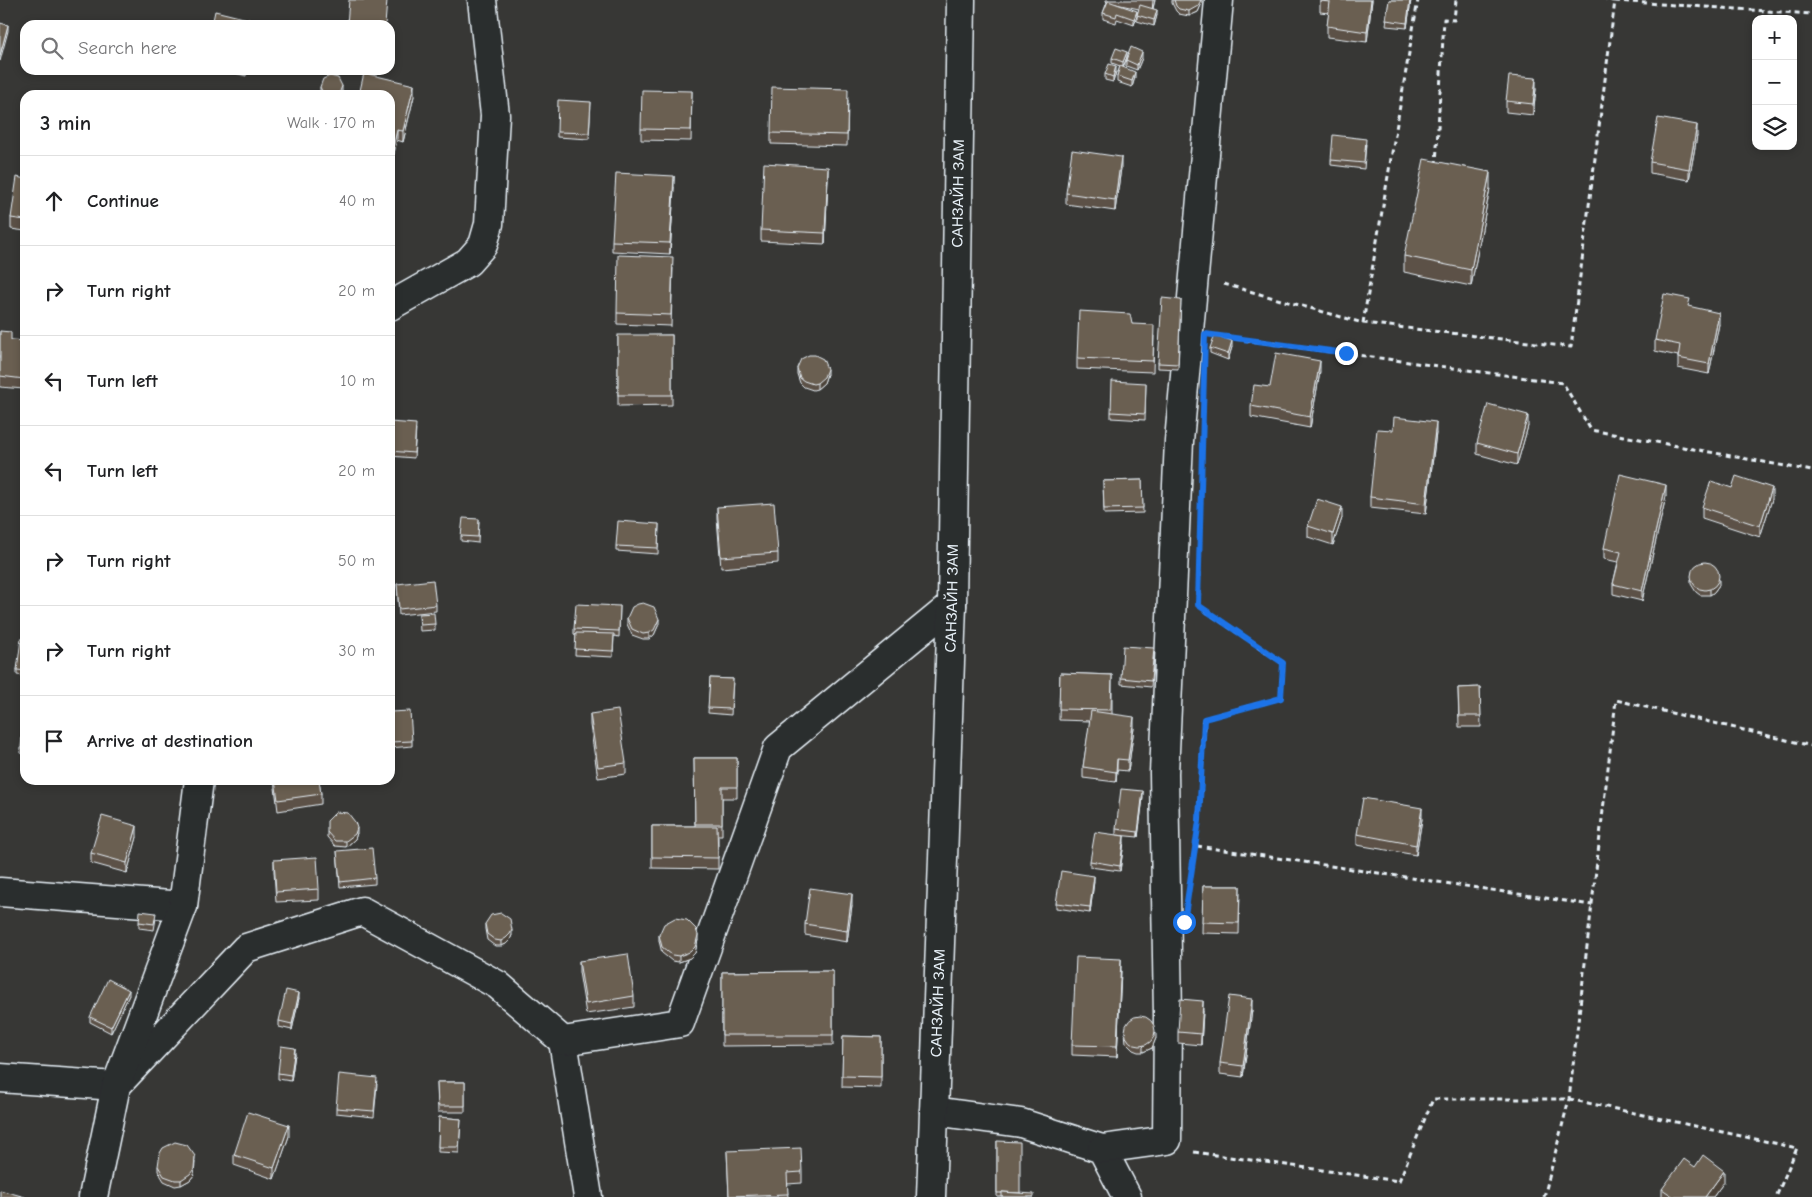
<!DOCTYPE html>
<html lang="en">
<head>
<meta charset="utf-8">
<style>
	body { margin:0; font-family:"Comic Neue",sans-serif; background:#f6f6f6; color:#202124 }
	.controls { position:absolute; right:15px; top:15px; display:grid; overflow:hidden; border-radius:10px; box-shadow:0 2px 8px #0003 }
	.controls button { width:45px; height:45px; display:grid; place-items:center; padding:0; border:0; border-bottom:1px solid #e0e0e0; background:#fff; color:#202124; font:25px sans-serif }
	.stop { position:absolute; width:15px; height:15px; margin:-11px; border:4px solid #1a73e8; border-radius:50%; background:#fff }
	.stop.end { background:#1a73e8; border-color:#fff; box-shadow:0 1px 5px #0008 }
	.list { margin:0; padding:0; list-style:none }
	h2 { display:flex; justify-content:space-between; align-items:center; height:65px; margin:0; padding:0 20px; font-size:21px }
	h2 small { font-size:16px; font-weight:400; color:#757577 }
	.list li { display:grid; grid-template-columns:32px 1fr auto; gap:15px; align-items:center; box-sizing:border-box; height:90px; padding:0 20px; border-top:1px solid #e0e0e0 }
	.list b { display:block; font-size:19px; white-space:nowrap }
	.list em { font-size:16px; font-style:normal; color:#757577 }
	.icon { flex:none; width:28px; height:28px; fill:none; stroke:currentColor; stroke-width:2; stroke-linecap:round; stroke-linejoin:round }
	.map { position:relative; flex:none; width:1812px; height:1197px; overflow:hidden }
	.search { position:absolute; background:#fff; box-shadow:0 2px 8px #0003; left:20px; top:20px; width:375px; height:55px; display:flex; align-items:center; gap:12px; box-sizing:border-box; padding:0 18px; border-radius:15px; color:#757577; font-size:19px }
	.panel { position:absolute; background:#fff; box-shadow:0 2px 8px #0003; left:20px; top:90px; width:375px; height:695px; border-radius:15px }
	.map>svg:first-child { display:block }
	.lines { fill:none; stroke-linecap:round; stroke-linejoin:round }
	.minor-casing { stroke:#e8f1f8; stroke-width:31 }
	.major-casing { stroke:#e8f1f8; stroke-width:31 }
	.path { stroke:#e8f1f8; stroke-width:3; stroke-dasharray:5 4; stroke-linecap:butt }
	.minor { stroke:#2a2d2e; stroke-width:28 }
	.major { stroke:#2a2d2e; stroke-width:28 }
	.wall { fill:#5c5146; stroke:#e8f1f8 }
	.shaded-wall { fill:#4b4239; stroke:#e8f1f8 }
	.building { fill:#6b5e51; stroke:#e8f1f8 }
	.route { stroke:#1a73e8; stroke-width:6 }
	.labels { text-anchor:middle; stroke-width:4.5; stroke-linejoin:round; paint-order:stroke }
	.street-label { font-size:15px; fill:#e8f1f8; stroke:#2a2d2e }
</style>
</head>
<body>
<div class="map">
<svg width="1812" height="1197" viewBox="0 0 1812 1197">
	<rect width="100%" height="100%" fill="#373735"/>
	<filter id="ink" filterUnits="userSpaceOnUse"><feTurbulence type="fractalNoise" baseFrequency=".02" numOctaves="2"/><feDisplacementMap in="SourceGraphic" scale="10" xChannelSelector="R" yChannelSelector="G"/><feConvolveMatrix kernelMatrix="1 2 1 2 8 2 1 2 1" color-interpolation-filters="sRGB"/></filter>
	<g filter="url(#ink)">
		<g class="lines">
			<!-- minor casing -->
			<g class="minor-casing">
				<g id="minor">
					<path d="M390 306 468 262 483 245 489 224 495 115 482 0"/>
					<path d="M0 892 183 906"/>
					<path d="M563 1041 588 1197"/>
					<path d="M0 1078 116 1086"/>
					<path d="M116 1086 246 948 362 911 498 985 563 1041 680 1023 778 748 952 605"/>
					<path d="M934 1111 1021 1123 1102 1149 1127 1197"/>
					<path d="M1102 1149 1167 1140 1168 1016 1164 773 1179 441 1219 0"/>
					<path d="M93 1197 116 1086 183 906 199 780"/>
				</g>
			</g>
			<!-- major casing -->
			<g class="major-casing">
				<g id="major">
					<path id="s1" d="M931 1197 952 605 961 0"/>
				</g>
			</g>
			<!-- path -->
			<g class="path">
				<path d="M1615 1 1812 14"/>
				<path d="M1436 165 1444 19 1454 20 1456 0"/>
				<path d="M1224 284 1363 323 1571 347 1615 1 1606 0"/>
				<path d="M1363 323 1418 0"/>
				<path d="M1218 336 1563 383 1591 430 1812 471"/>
				<path d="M1199 821 1204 719 1281 698 1283 663 1203 609"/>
				<path d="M1197 846 1592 905"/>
				<path d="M1194 1152 1399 1181 1433 1099H1569L1797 1148 1776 1197"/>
				<path d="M1544 1197 1569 1099 1616 700 1812 746"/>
			</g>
			<!-- minor -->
			<use href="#minor" class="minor"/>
			<!-- major -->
			<use href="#major" class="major"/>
		</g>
		<!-- wall -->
		<g class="wall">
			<path d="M1106 0H1155L1153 8 1157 15 1154 26 1137 21V15L1139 9 1116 4 1137 16 1134 25 1117 19 1116 23 1103 19V13L1107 2 1106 1Z"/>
			<path d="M1172 0H1202V3L1198 12 1189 16 1179 14 1176 11 1172 3Z"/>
			<path d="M1320 0H1372L1367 42 1327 37V26L1329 13 1320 12Z"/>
			<path d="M1389 0H1411L1407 28 1386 26Z"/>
			<path d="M1127 57 1123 67 1135 77 1132 87 1117 82V76L1120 66 1112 63V58Z"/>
			<path d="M1142 58 1137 70 1126 66V60Z"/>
			<path d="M223 70H247L246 76Z"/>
			<path d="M1116 72 1113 82 1105 80V74Z"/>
			<path d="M320 87 342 91 341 95H321L320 93Z"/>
			<path d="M1536 89 1533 115 1506 112V101Z"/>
			<path d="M692 91 691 141 641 140V129Z"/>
			<path d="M390 95 414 96 403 142 397 140 390 171Z"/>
			<path d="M848 100 847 146 771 144V133Z"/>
			<path d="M591 102 589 139 557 137V132Z"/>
			<path d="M1697 136 1689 180 1650 173V162Z"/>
			<path d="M1366 144 1364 169 1331 165V160Z"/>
			<path d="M1121 168 1115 211 1066 204V193Z"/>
			<path d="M828 178 825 244 761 241V230Z"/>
			<path d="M25 179V231L11 229V218Z"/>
			<path d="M674 187 670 254 612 251V241Z"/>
			<path d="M1490 188 1471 286 1404 272V256Z"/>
			<path d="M673 268 671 326 617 324V313Z"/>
			<path d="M1181 300 1178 369 1158 368V363Z"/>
			<path d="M1690 307 1719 324 1709 374 1678 368V356L1655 351V340Z"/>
			<path d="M1132 324 1154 336 1153 372 1077 369V358Z"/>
			<path d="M0 331 11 340 25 341V378L24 389 0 387Z"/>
			<path d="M672 335V405L618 406V336Z"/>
			<path d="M1232 347 1228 360 1210 353V348Z"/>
			<path d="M797 368 827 374 824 383 817 389 813 390 804 387 800 383 797 374Z"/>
			<path d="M1320 372 1310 428 1251 417V406L1270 387Z"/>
			<path d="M1146 383 1145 420 1111 418V412Z"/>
			<path d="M390 422 416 429 414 458 390 456Z"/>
			<path d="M1528 426 1517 465 1477 454V443Z"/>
			<path d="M1393 430 1436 433 1426 514 1370 508V497Z"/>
			<path d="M1142 480 1143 513 1104 514 1103 481Z"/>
			<path d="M1732 488 1772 499 1760 537 1702 518V507Z"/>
			<path d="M1666 496 1642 601 1613 594V584L1618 562 1604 559V548Z"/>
			<path d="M717 507 778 553V563L721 568 717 518Z"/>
			<path d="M1342 518 1333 545 1308 537V526Z"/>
			<path d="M479 519 478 543 461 541V536Z"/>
			<path d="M659 524 658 554 616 551V546Z"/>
			<path d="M1691 579 1719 585 1714 592 1710 595H1700L1696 592 1691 584Z"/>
			<path d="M397 584 436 605V611L399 615Z"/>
			<path d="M620 606 619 637 614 636 613 657 575 655 576 635 574 634V629Z"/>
			<path d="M419 614 435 624V630L420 631Z"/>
			<path d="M627 618 659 624 654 635 649 639H643L632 635 627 624Z"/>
			<path d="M25 639V676L17 675V670Z"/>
			<path d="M1154 654 1151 687 1121 684V678Z"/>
			<path d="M1060 673 1112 675V714L1134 728 1128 771 1117 770 1116 782 1083 778V767L1090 721 1059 720Z"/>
			<path d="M710 678 733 679 731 715 708 713Z"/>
			<path d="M1480 687 1481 727H1459L1458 688Z"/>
			<path d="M390 712 412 741V746L390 748Z"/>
			<path d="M590 714 626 763V774L598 778 590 725Z"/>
			<path d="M25 719V754L21 753V748Z"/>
			<path d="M694 758H737V798H722V835H718V869L652 868V826H695Z"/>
			<path d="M274 780H319L321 794V804L278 811Z"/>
			<path d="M1143 797 1138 837 1116 835V829Z"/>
			<path d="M1422 819 1416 855 1357 845V834Z"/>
			<path d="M327 832 357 833 355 839 346 847 335 846 327 837Z"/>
			<path d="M137 837 127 873 91 863V853Z"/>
			<path d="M1124 842 1120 871 1090 867V861Z"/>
			<path d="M337 851 375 878V884L340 887Z"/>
			<path d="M274 860 319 889V900L276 902 274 871Z"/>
			<path d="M1094 881 1090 913 1056 908V903Z"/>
			<path d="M1203 886H1240L1239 934 1202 933Z"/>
			<path d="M852 905 847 942 805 935V924Z"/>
			<path d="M156 918 154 930 139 928V922Z"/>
			<path d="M485 924 512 935 510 940 506 944 501 946H495L487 940 485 929Z"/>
			<path d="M659 935 698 940 695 953 690 958 679 962 672 961 662 953 659 941Z"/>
			<path d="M579 961 634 996V1007L586 1014 579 972Z"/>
			<path d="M1121 970 1117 1057 1072 1055V1045Z"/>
			<path d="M833 971V1045L722 1046V972Z"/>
			<path d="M129 995 111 1033 90 1022V1017Z"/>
			<path d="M299 998 292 1030 279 1027V1021Z"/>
			<path d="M1252 1010 1243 1077 1220 1074V1063Z"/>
			<path d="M1203 1011 1201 1045 1178 1043V1032Z"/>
			<path d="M1125 1032 1156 1038 1152 1048 1143 1052H1138L1133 1050 1126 1043Z"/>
			<path d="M843 1036 881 1037V1088L842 1087Z"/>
			<path d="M295 1054 291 1081 278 1079V1073Z"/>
			<path d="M437 1082H465V1112H438Z"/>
			<path d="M377 1084 374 1117 336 1113V1108Z"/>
			<path d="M439 1117 461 1119 459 1153 438 1152Z"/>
			<path d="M289 1136 274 1179 234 1165V1155Z"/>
			<path d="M997 1141 1020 1193 1034 1197H997Z"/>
			<path d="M727 1151 802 1172V1183L787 1184 788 1197H729Z"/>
			<path d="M195 1162 194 1175 190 1180 181 1185 175 1186 164 1181 158 1171V1166Z"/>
			<path d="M1695 1167 1724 1182 1713 1197H1662V1189Z"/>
		</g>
		<!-- shaded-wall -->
		<g class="shaded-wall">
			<path d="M1153 0H1155L1152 12Z"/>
			<path d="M1201 0H1202V3L1198 12 1189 16V11Z"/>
			<path d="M1371 0H1372L1367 42V32Z"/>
			<path d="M1410 0H1411L1407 28V23Z"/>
			<path d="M1157 10V15L1154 26V20Z"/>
			<path d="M1137 11V16L1134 25V19Z"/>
			<path d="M8 25V31L0 61V55Z"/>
			<path d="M1127 52V57L1123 67V62Z"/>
			<path d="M1142 52V58L1137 70V65Z"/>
			<path d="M1116 66V72L1113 82V77Z"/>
			<path d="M1135 72V77L1132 87V81Z"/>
			<path d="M1536 78V89L1533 115V104Z"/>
			<path d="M414 85V96L403 142V131Z"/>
			<path d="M342 86V91L341 95H336Z"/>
			<path d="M1697 125V136L1689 180V169Z"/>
			<path d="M397 130V140L390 171V160Z"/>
			<path d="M1121 157V168L1115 211V200Z"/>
			<path d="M828 167V178L825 244V233Z"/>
			<path d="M1490 172V188L1471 286V270Z"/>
			<path d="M674 176V187L670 254V243Z"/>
			<path d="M1719 313V324L1709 374V364Z"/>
			<path d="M1232 341V347L1228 360V354Z"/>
			<path d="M1320 361V372L1310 428V417Z"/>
			<path d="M827 369V374L824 383 817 389V383Z"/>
			<path d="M1528 415V426L1517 465V454Z"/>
			<path d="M1436 422V433L1426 514V504Z"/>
			<path d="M1666 485V496L1642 601V591Z"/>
			<path d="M1772 488V499L1760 537V526Z"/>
			<path d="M1342 507V518L1333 545V534Z"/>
			<path d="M1719 579V585L1714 592 1710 595V589Z"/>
			<path d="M659 619V624L654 635 649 639V633Z"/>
			<path d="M1134 717V728L1128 771V760Z"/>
			<path d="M1117 759V770L1116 782V772Z"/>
			<path d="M1143 791V797L1138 837V832Z"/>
			<path d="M1422 808V819L1416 855V845Z"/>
			<path d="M137 826V837L127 873V863Z"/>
			<path d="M357 828V833L355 839 346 847V841Z"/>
			<path d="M1124 836V842L1120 871V866Z"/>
			<path d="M1094 876V881L1090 913V907Z"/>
			<path d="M852 894V905L847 942V931Z"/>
			<path d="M512 930V935L510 940 506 944 501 946V941Z"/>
			<path d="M698 935V940L695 953 690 958 679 962V956Z"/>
			<path d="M1121 959V970L1117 1057V1046Z"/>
			<path d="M129 990V995L111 1033V1027Z"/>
			<path d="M299 993V998L292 1030V1024Z"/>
			<path d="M1252 999V1010L1243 1077V1066Z"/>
			<path d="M1203 1001V1011L1201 1045V1034Z"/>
			<path d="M1156 1033V1038L1152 1048 1143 1052V1047Z"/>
			<path d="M295 1048V1054L291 1081V1075Z"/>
			<path d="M289 1125V1136L274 1179V1168Z"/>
			<path d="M195 1156 194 1175 190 1180 181 1185V1180Z"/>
			<path d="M1724 1171V1182L1713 1197H1705Z"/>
		</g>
		<!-- building -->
		<g class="building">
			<path d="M349 0H387L385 25H347Z"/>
			<path d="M1174 0H1201L1198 6 1189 11 1179 9 1176 6Z"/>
			<path d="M1320 0H1371L1367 32 1327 26 1330 2 1320 1Z"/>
			<path d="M1389 0H1410L1407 23 1386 20Z"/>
			<path d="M1108 1 1137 11 1134 19 1117 13 1116 17 1103 13Z"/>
			<path d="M1140 5 1157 10 1154 20 1137 15Z"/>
			<path d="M215 11 256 21 255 25H212Z"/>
			<path d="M0 23 8 25 0 55Z"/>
			<path d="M1131 47 1142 52 1137 65 1126 60Z"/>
			<path d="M1116 48 1127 52 1123 62 1112 58Z"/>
			<path d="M1109 64 1116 66 1113 77 1105 74Z"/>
			<path d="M1120 66 1135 72 1132 81 1117 76Z"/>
			<path d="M364 73 414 85 403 131 397 130 390 160V95H359Z"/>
			<path d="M330 76 338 78 342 86 339 94 336 95H324L320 87 323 79Z"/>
			<path d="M1509 76 1536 78 1533 104 1506 101Z"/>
			<path d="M772 87 848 89 847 135 771 133Z"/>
			<path d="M642 90 692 91 691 130 641 129Z"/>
			<path d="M558 100 591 102 589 133 557 132Z"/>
			<path d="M1658 118 1697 125 1689 169 1650 162Z"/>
			<path d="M1333 135 1366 139 1364 163 1331 160Z"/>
			<path d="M1072 150 1121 157 1115 200 1066 193Z"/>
			<path d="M1424 159 1490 172 1471 270 1404 256Z"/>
			<path d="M764 163 828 167 825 233 761 230Z"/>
			<path d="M616 173 674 176 670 243 612 241Z"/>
			<path d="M17 177 25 179V220L11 218Z"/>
			<path d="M618 255 673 257 671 315 617 313Z"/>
			<path d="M1664 294 1690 299 1688 306 1719 313 1709 364 1678 358 1680 345 1655 340Z"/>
			<path d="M1162 298 1181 300 1178 364 1158 363Z"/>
			<path d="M1079 311 1130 314 1132 324 1154 325 1153 361 1077 358Z"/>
			<path d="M0 331 11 332V340L25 341V367L24 379 0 376Z"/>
			<path d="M1215 334 1232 341 1228 354 1210 348Z"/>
			<rect x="618" y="335" width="54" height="60"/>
			<path d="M1276 353 1320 361 1310 417 1251 406 1254 385 1270 387Z"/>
			<path d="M809 355H815L823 359 827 369 824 377 817 383 813 384 804 381 800 378 797 368 801 359Z"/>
			<path d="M1112 381 1146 383 1145 414 1111 412Z"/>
			<path d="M1488 404 1528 415 1517 454 1477 443Z"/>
			<path d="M1394 417 1436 422 1426 504 1370 497 1377 429 1393 430Z"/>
			<path d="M390 422 416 424 414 453 390 451Z"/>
			<path d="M1620 474 1666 485 1642 591 1613 584 1621 552 1604 548Z"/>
			<path d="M1736 476 1772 488 1760 526 1702 507 1711 481 1732 488Z"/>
			<path d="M1142 480 1143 508 1104 509 1103 481Z"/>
			<path d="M1317 499 1342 507 1333 534 1308 526Z"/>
			<path d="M774 503 778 553 721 557 717 507Z"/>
			<path d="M463 518 479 519 478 537 461 536Z"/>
			<path d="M618 521 659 524 658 548 616 546Z"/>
			<circle cx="1705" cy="576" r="14"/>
			<path d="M433 580 436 605 399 609 397 584Z"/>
			<path d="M643 603 654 607 659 619 654 630 649 633 643 634 632 629 627 618 632 607 638 604Z"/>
			<path d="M576 604 620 606 619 631 574 629Z"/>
			<path d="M434 613 435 624 420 625 419 614Z"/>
			<path d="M576 633 614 634 613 651 575 649Z"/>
			<path d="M21 639H25V671L17 670Z"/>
			<path d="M1123 646 1154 648 1151 681 1121 678Z"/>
			<path d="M1060 673 1112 675 1111 710 1059 709Z"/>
			<path d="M710 678 733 679 731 709 708 708Z"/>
			<path d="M1480 687 1481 716H1459L1458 688Z"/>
			<path d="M618 710 626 763 598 767 590 714Z"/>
			<path d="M410 711 412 741 390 742V712Z"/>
			<path d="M1091 711 1134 717 1128 760 1117 759 1116 772 1083 767Z"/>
			<path d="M23 718 25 719V748H21Z"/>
			<path d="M694 758H737V787H722V824H695Z"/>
			<path d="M275 780H319L321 794 278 800Z"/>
			<path d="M1121 789 1143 791 1138 832 1116 829Z"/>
			<path d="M1363 798 1422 808 1416 845 1357 834Z"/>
			<path d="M336 812 348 813 355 822 357 828 355 834 346 841H335L327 832V821Z"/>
			<path d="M102 816 137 826 127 863 91 853Z"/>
			<path d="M652 826H717L718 858 652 857Z"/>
			<path d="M1095 832 1124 836 1120 866 1090 861Z"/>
			<path d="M372 848 375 878 340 882 337 851Z"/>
			<path d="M317 857 319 889 276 892 274 860Z"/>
			<path d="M1061 871 1094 876 1090 907 1056 903Z"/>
			<path d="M1203 886H1240L1239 923 1202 922Z"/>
			<path d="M810 888 852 894 847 931 805 924Z"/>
			<path d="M140 911 156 913 154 924 139 922Z"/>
			<path d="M501 913 510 919 512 930 510 934 506 938 501 941 495 940 487 934 485 924 491 915Z"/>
			<path d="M675 918 687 920 696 929 698 935 695 947 690 952 679 956 672 955 662 947 659 935 664 924Z"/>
			<path d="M628 954 634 996 586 1004 579 961Z"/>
			<path d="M1076 957 1121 959 1117 1046 1072 1045Z"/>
			<path d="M833 971V1035H722V972Z"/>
			<path d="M108 979 129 990 111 1027 90 1017Z"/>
			<path d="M286 990 299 993 292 1024 279 1021Z"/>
			<path d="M1229 996 1252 999 1243 1066 1220 1063Z"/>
			<path d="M1180 999 1203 1001 1201 1034 1178 1032Z"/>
			<circle cx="1140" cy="1031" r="15"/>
			<path d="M843 1036 881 1037V1077L842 1076Z"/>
			<path d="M281 1046 295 1048 291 1075 278 1073Z"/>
			<path d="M339 1074 377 1078 374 1111 336 1108Z"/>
			<path d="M437 1082H465V1106H438Z"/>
			<path d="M248 1112 289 1125 274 1168 234 1155Z"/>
			<path d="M439 1117 461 1119 459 1147H438Z"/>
			<path d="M997 1141 1020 1142V1193L1002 1192V1193H997Z"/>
			<path d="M175 1142 187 1145 195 1156 194 1169 190 1174 181 1180H175L164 1176 158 1166 160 1153 163 1148Z"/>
			<path d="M801 1148 802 1172 787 1173 788 1194 729 1196 727 1151Z"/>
			<path d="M1703 1155 1724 1171 1705 1197H1674L1662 1189 1684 1159 1695 1167Z"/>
			<path d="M0 1190 25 1197H0Z"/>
			<path d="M1002 1192 1034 1194V1197H1002Z"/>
		</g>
	</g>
	<g class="lines" filter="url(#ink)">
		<!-- route -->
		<path class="route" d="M1184 922 1199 821 1204 719 1281 698 1283 663 1198 605 1205 334 1346 353"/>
	</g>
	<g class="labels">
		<!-- street labels -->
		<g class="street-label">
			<text dy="5" stroke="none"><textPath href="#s1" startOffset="1004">САНЗАЙН ЗАМ</textPath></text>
			<text dy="5" stroke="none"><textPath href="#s1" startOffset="599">САНЗАЙН ЗАМ</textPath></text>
			<text dy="5" stroke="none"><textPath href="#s1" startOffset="194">САНЗАЙН ЗАМ</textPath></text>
		</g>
	</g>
</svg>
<div class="controls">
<button>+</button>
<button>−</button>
<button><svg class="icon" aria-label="layers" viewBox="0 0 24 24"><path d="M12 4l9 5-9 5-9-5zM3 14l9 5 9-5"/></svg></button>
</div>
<div class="stop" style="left:1184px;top:922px"></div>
<div class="stop end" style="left:1346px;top:353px"></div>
<div class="search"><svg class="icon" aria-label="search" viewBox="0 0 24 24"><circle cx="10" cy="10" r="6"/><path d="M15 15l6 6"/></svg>Search here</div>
<section class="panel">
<h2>3 min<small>Walk · 170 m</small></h2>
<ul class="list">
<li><svg class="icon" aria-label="ahead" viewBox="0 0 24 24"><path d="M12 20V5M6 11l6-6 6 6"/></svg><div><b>Continue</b></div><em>40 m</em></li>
<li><svg class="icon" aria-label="right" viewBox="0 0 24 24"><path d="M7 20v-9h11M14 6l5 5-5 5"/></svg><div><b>Turn right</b></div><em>20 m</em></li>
<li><svg class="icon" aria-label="left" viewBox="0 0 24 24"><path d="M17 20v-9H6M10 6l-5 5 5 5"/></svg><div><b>Turn left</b></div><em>10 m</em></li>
<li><svg class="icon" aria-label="left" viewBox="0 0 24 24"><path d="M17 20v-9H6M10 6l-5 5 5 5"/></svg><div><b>Turn left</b></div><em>20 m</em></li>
<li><svg class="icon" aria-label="right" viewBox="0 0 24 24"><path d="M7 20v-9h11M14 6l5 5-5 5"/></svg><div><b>Turn right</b></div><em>50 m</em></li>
<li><svg class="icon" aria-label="right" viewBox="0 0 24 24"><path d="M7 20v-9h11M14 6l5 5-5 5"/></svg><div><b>Turn right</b></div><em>30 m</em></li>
<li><svg class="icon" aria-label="arrive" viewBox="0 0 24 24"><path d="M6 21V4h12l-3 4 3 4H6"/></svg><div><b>Arrive at destination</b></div></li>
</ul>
</section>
</div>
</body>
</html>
